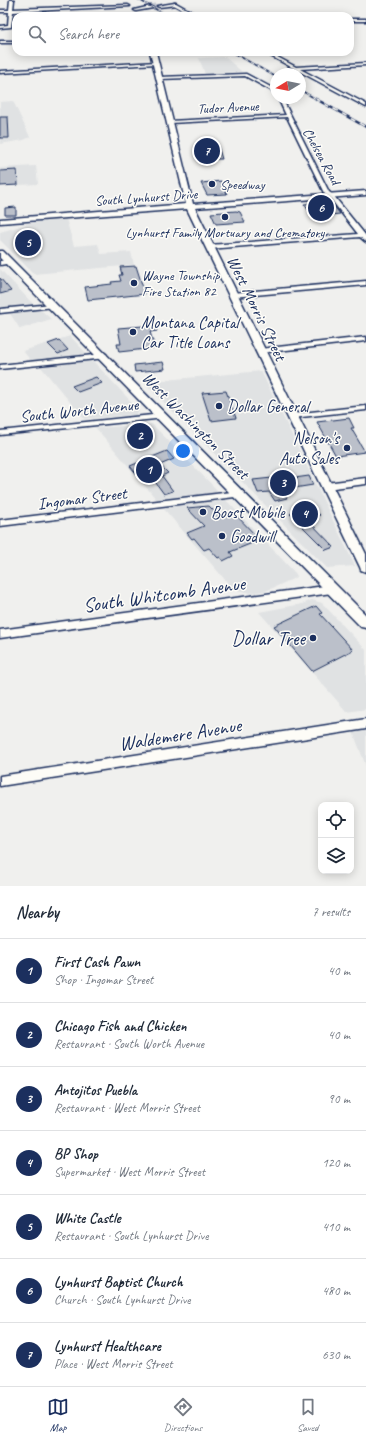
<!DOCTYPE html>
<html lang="en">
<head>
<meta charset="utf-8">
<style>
	body { margin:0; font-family:Caveat,sans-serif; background:#f2f2f3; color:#1f2937 }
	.controls { position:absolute; right:12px; bottom:12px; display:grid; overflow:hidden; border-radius:8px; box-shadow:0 2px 10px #0003 }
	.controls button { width:36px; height:36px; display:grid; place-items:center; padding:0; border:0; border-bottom:1px solid #e0e1e3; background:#fff; color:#1f2937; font:20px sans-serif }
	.compass { position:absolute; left:270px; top:68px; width:36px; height:36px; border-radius:50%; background:#fff; box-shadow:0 2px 10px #0003; rotate:260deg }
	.you { position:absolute; left:183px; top:451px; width:14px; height:14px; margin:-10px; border:3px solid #fff; border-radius:50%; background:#1a73e8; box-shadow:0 0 0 6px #1a73e833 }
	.badge { display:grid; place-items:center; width:26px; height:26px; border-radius:50%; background:#1b2f5e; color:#fff; font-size:13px; font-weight:700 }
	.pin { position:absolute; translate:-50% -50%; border:2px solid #fff; box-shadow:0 1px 4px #0006 }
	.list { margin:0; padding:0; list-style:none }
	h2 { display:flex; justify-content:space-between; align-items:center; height:52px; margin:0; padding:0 16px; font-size:17px }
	h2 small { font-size:13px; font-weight:400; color:#747a83 }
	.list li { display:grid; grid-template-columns:26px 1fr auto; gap:12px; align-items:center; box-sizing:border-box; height:64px; padding:0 16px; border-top:1px solid #e0e1e3 }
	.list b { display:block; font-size:15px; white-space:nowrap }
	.list p { margin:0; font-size:13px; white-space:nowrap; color:#747a83 }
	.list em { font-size:13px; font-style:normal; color:#747a83 }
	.icon { flex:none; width:22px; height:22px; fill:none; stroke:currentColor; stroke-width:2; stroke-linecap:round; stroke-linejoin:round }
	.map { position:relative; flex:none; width:366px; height:886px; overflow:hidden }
	.search { position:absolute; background:#fff; box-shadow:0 2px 10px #0003; left:12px; right:12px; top:12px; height:44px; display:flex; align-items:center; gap:10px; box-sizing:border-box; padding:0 14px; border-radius:12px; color:#747a83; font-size:15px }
	.sheet { height:500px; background:#fff }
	nav { display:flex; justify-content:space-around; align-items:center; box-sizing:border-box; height:56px; border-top:1px solid #e0e1e3; background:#fff; font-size:11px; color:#747a83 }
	nav a { display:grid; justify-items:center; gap:2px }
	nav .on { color:#1b2f5e }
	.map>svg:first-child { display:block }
	.built { fill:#e0e2e3 }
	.building { fill:#bbc0ca; stroke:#1b2f5e }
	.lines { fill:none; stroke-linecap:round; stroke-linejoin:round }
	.major-tunnel { stroke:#c5c9d1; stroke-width:5.5; stroke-dasharray:5.5 2.5; stroke-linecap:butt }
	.minor-casing { stroke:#1b2f5e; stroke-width:3 }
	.major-casing { stroke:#1b2f5e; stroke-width:3 }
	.minor { fill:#fdfcf7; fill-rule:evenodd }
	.major { fill:#fdfcf7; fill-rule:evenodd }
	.rail-far1-casing { stroke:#1b2f5e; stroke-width:1.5 }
	.rail-casing { stroke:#1b2f5e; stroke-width:2.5 }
	.rail-far1 { stroke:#fdfcf7; stroke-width:1; stroke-dasharray:3.5; stroke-linecap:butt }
	.rail { stroke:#fdfcf7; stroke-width:1.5; stroke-dasharray:5; stroke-linecap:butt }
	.poi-dot { fill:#1b2f5e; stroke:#fdfcf7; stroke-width:1.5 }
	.labels { text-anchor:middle; stroke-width:3; stroke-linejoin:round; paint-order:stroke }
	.far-street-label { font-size:14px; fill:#1b2f5e; stroke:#fdfcf7 }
	.far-poi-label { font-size:14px; fill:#1b2f5e; stroke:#fdfcf7; text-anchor:start }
	.street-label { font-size:17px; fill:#1b2f5e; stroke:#fdfcf7 }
	.poi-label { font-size:17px; fill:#1b2f5e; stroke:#fdfcf7; text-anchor:start }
	.near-street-label { font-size:20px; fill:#1b2f5e; stroke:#fdfcf7 }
	.near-poi-label { font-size:20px; fill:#1b2f5e; stroke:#fdfcf7; text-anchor:end }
</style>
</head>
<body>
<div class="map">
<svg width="366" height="886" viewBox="0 0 366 886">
	<rect width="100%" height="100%" fill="#f0f0ee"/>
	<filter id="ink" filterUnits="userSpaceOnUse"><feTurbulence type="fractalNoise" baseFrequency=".025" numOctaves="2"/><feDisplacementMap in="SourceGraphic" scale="8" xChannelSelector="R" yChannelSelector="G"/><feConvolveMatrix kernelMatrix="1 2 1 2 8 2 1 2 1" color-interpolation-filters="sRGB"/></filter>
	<g filter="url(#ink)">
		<!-- built -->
		<g class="built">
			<path d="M225 57 242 72 205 74 199 58Z"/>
			<path d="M13 101 30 137 24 140 0 144V102Z"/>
			<path d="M36 166 38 184 0 186V168Z"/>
			<path d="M66 219 74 246 98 244 101 254 131 252 134 265 34 274 0 240V232L35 222Z"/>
			<path d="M0 269 33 304 0 308Z"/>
			<path d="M41 310 51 319 20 329 9 312Z"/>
			<path d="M70 336 87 354 32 362 23 351Z"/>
			<path d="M88 361 94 362 139 410 136 415 84 419 41 367Z"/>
			<path d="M261 371 355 566 327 568 144 382Z"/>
			<path d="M152 424 217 490 214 494 157 500 96 428Z"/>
			<path d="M226 500 296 574 297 577 266 591 250 593 233 589 164 509 169 507Z"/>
			<path d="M312 600 322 603 366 650V709L347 712 259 612 302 604Z"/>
			<path d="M366 730V766L353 732Z"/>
		</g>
		<!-- building -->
		<g class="building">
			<path d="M0 117H8L9 138H0Z"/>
			<path d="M201 144 218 146 222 159H208L207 157H203Z"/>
			<path d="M17 170 18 185 0 186V171Z"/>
			<path d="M221 181 227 194 207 195 201 183Z"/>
			<path d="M331 202 340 214 313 217 304 204Z"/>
			<path d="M16 207V215H5V208Z"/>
			<path d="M236 211 240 212 245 222 216 224 211 213Z"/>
			<path d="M29 237 37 245 28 248 19 240Z"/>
			<path d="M136 266 145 294 88 300 85 287 112 284 111 282 121 281 119 275H122L120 267Z"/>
			<path d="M0 278 11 291 0 294Z"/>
			<path d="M155 325 157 331 150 332 155 348 119 352 117 344H121L118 328Z"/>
			<path d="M59 340 68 350 58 354 48 344Z"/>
			<path d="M163 362 165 369 135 372 134 365Z"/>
			<path d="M96 377 102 383 78 392 72 386Z"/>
			<path d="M226 391 236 418 211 421 202 393Z"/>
			<path d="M349 418 354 428H351L365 452 336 456 317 422Z"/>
			<path d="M144 428 154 439 137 445 127 434Z"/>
			<path d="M167 451 174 459 160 465 168 473 162 476 173 491 164 494 153 479 144 483 130 466Z"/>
			<path d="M309 476 313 485 282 490 287 498 275 501 269 492 258 493 253 480 272 478 273 481Z"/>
			<path d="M310 505 320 515 308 520 334 547 326 550 290 514Z"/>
			<path d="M209 506 221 518 234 513 260 540 230 552 233 556 223 561 220 557 218 558 209 548 204 550 194 538 192 539 187 533 204 526 187 508Z"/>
			<path d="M316 606 322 613 320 614 353 650 312 671 274 626Z"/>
		</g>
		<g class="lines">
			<!-- major-tunnel -->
			<path class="major-tunnel" d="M151 7 159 6"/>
			<!-- minor casing -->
			<g class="minor-casing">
				<g id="minor">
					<path d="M10 0H14L13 9 128 5 130 6 13 12 11 27 0 28V26L8 25 9 12H0V10H9Z"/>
					<path d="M174 3H176L199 16H194L174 5Z"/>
					<rect x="350" y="19" width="16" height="2"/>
					<path d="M0 41H12L14 42 12 43H0Z"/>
					<path d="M263 52H268L296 67 366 63V65L300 69 366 104V107Z"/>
					<path d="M157 62 156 64 0 73V71Z"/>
					<path d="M246 74 276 90V93L245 76 159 79 157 78 159 77Z"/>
					<path d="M278 98H282L329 192 333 195 366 236V242L360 237 209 249 206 247 209 245 358 234 329 197 324 193 287 117 170 123 168 122 170 121 286 115Z"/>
					<path d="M10 260 12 261V263L0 265V261Z"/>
					<path d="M366 281V285L232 297 229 295 232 293Z"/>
					<path d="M52 304 55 306 54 307 0 313V309Z"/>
					<path d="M366 337V341L260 353 256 351 260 349Z"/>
					<path d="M103 354H106L107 356 106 358 0 369V365Z"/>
					<path d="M366 406V410L292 418 288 416 292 414Z"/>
					<path d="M162 414 166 416 165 418 0 435V431Z"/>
					<path d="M366 478V484L326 489 322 486 326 483Z"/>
					<path d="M240 491 243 492 244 494 243 496 0 526V520Z"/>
					<path d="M332 585 335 586 337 589 335 592 332 593 0 638V630Z"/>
					<path d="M366 719V729L0 786V776Z"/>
				</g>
			</g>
			<!-- major casing -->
			<g class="major-casing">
				<g id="major">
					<path d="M175 3 177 5 159 7 157 6Z"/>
					<path d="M151 6 153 8 136 11 134 10Z"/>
					<path d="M150 52H156L193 204 366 191V195L195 208 366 554V572L361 570 360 567 187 209 0 223V219L186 204Z"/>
					<path d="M0 251H3L366 615V628L361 627 0 258Z"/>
				</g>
			</g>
			<!-- minor -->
			<use href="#minor" class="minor"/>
			<!-- major -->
			<use href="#major" class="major"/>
			<!-- rail-far1 casing -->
			<g class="rail-far1-casing">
				<g id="rail-far1">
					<path d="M139 0 168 16"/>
					<path d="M232 52 276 77"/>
					<path d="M300 90 318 100"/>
				</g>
			</g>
			<!-- rail casing -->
			<g class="rail-casing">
				<path id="rail" d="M316 99 366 127"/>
			</g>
			<!-- rail-far1 -->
			<use href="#rail-far1" class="rail-far1"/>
			<!-- rail -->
			<use href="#rail" class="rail"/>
		</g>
	</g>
	<!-- markers -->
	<g class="poi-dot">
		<circle cx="212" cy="184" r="4"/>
		<circle cx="225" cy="217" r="4"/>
		<circle cx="134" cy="283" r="4"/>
		<circle cx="133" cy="332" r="4"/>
		<circle cx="219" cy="406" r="4"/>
		<circle cx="347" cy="448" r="4"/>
		<circle cx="203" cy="512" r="4"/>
		<circle cx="222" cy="536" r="4"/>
		<circle cx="313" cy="638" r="4"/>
	</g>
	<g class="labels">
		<!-- far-street labels -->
		<g class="far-street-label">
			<text transform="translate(228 107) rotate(-3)" y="5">Tudor Avenue</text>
			<text transform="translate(322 156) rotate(61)" y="5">Chelsea Road</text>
			<text transform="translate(146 197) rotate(-4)" y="5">South Lynhurst Drive</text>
		</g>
		<!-- far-poi labels -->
		<g class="far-poi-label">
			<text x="220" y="189">Speedway</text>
			<text x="225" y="237" text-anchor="middle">Lynhurst Family Mortuary and Crematory</text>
			<text x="142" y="280">Wayne Township<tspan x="142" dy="16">Fire Station 82</tspan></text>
		</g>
		<!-- street labels -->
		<g class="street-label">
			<text transform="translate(257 308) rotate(64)" y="6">West Morris Street</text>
			<text transform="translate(79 410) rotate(-6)" y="6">South Worth Avenue</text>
			<text transform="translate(196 425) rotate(45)" y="6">West Washington Street</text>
			<text transform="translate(82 498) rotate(-7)" y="6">Ingomar Street</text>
		</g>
		<!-- poi labels -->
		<g class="poi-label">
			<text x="141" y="328">Montana Capital<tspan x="141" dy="20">Car Title Loans</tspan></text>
			<text x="227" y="412">Dollar General</text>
			<text x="339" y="444" text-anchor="end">Nelson's<tspan x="339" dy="20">Auto Sales</tspan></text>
			<text x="211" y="518">Boost Mobile</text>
			<text x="230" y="542">Goodwill</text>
		</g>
		<!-- near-street labels -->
		<g class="near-street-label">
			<text transform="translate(164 594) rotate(-8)" y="7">South Whitcomb Avenue</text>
			<text transform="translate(180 734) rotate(-9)" y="7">Waldemere Avenue</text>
		</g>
		<!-- near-poi labels -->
		<g class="near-poi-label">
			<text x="305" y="645">Dollar Tree</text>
		</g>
	</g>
</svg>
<div class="controls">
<button><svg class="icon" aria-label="locate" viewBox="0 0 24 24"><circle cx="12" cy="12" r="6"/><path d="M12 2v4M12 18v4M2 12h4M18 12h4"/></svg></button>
<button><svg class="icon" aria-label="layers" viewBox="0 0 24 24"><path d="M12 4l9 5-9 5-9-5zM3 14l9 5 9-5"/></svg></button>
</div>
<svg class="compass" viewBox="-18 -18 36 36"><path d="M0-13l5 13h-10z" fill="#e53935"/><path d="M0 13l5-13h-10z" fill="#747a83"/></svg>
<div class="you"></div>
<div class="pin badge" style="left:149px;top:470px">1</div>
<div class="pin badge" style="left:140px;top:436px">2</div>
<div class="pin badge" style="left:283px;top:483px">3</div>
<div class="pin badge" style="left:305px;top:514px">4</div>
<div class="pin badge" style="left:28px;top:243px">5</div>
<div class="pin badge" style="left:321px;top:208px">6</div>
<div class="pin badge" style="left:207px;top:151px">7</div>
<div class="search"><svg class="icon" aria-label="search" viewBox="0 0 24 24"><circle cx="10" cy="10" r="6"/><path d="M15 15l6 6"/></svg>Search here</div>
</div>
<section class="sheet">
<h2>Nearby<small>7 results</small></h2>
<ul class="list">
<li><span class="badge">1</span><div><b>First Cash Pawn</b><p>Shop · Ingomar Street</p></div><em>40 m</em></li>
<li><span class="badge">2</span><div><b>Chicago Fish and Chicken</b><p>Restaurant · South Worth Avenue</p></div><em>40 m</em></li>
<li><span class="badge">3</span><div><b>Antojitos Puebla</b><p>Restaurant · West Morris Street</p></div><em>90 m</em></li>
<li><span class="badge">4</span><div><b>BP Shop</b><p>Supermarket · West Morris Street</p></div><em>120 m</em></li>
<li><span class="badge">5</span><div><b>White Castle</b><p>Restaurant · South Lynhurst Drive</p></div><em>410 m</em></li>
<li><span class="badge">6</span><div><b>Lynhurst Baptist Church</b><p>Church · South Lynhurst Drive</p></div><em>480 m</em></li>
<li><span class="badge">7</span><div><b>Lynhurst Healthcare</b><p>Place · West Morris Street</p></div><em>630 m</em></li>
</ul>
</section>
<nav>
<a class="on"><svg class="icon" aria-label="map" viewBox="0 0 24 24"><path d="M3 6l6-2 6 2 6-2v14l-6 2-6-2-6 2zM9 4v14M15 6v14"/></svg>Map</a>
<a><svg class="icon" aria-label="directions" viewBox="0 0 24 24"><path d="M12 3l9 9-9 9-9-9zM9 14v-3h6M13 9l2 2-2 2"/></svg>Directions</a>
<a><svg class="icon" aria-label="saved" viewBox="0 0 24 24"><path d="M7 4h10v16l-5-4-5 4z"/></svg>Saved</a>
</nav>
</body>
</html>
